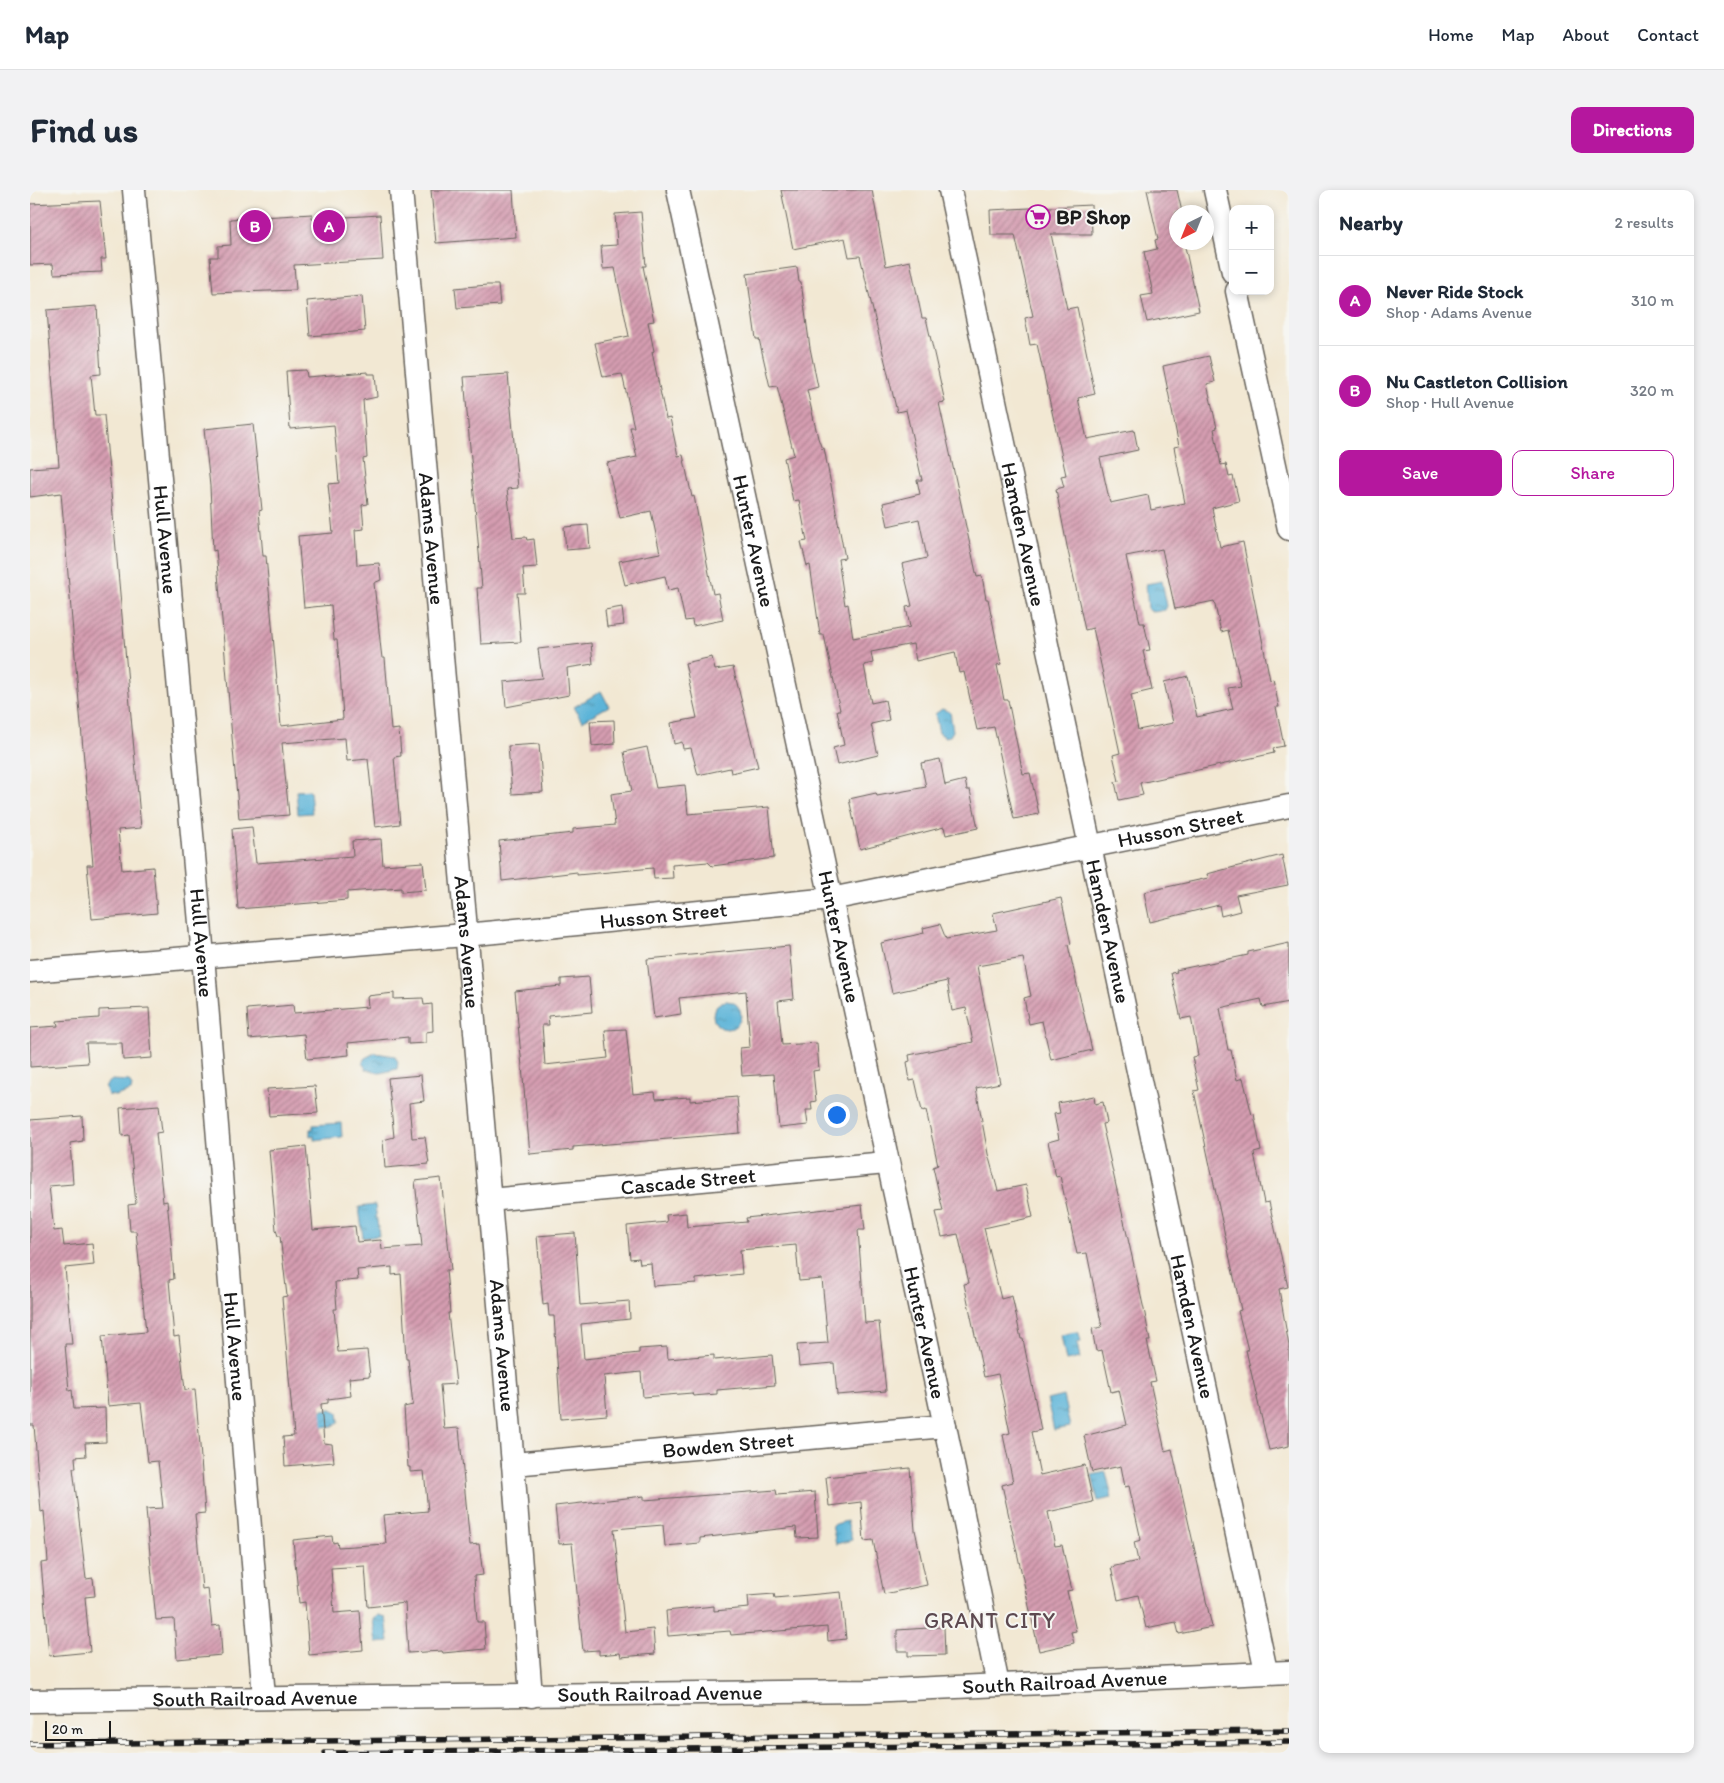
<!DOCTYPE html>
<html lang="en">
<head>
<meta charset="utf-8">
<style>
	body { margin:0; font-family:Itim,sans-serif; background:#f2f2f3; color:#1f2937 }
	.controls { position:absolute; right:15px; top:15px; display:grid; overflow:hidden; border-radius:10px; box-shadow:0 2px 8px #0003 }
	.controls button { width:45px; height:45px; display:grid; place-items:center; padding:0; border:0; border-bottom:1px solid #e0e1e3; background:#fff; color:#1f2937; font:25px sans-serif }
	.compass { position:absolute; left:1139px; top:15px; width:45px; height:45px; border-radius:50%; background:#fff; box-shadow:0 2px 8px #0003; rotate:223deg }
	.scale { position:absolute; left:15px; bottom:12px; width:66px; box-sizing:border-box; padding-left:5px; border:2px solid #1c1c1c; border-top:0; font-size:14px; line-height:18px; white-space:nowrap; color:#1c1c1c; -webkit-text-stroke:4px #f6f6f2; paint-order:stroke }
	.you { position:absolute; left:806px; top:924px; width:18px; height:18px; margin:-12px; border:4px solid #fff; border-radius:50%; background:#1a73e8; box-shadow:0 0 0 8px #1a73e833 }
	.badge { display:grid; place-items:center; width:32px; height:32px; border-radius:50%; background:#b5179e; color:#fff; font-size:16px; font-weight:700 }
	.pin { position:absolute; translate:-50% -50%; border:2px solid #fff; box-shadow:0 1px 5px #0006 }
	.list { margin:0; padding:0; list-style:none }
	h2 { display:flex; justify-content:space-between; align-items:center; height:65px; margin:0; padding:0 20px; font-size:21px }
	h2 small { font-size:16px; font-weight:400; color:#747a83 }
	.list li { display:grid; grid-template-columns:32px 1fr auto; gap:15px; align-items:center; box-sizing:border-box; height:90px; padding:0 20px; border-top:1px solid #e0e1e3 }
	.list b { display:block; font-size:19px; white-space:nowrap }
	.list p { margin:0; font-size:16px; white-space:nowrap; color:#747a83 }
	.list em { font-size:16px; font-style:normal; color:#747a83 }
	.actions { display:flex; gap:10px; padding:15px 20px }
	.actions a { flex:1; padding:11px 0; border:1px solid #b5179e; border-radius:10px; text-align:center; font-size:18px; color:#b5179e }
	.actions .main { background:#b5179e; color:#fff }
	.map { position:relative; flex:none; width:1259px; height:1563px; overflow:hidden; border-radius:10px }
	header { display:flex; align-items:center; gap:30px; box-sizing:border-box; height:70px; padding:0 25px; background:#fff; border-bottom:1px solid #e0e1e3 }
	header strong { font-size:24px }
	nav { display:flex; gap:28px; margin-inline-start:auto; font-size:18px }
	.intro { display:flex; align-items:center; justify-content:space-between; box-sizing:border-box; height:120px; padding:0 30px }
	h1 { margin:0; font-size:35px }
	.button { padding:12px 22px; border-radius:10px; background:#b5179e; color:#fff; font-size:18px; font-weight:700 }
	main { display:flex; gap:30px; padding:0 30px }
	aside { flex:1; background:#fff; border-radius:10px; box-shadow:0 2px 8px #0003 }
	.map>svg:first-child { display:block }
	.water { fill:url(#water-ripples); stroke:#3c687a }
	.building { fill:url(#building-hatch); fill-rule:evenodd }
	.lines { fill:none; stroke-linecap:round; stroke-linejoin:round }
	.street-casing { stroke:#67635c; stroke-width:25 }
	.street { stroke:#fff; stroke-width:22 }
	.rail-casing { stroke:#1c1c1c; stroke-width:5.5 }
	.rail { stroke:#f6f6f2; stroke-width:4; stroke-dasharray:11; stroke-linecap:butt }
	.labels { text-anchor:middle; stroke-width:4; stroke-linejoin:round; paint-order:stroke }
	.poi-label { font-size:21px; font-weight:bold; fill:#1c1c1c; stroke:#f6f6f2; text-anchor:start }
	.street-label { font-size:21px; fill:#1c1c1c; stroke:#f6f6f2 }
	.neighbourhood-label { font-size:22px; letter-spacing:1px; fill:#5d4950; stroke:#f6f6f2 }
</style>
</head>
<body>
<header>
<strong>Map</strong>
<nav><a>Home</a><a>Map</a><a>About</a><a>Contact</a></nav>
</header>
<div class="intro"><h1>Find us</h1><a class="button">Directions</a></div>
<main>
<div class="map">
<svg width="1259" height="1563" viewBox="0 0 1259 1563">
	<defs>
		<pattern id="water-ripples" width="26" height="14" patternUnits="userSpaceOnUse" patternTransform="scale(1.25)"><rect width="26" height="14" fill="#5bb4d8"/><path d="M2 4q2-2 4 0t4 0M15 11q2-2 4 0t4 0" fill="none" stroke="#4a92ae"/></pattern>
		<pattern id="building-hatch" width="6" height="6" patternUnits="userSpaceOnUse" patternTransform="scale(1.25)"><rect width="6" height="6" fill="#d59db1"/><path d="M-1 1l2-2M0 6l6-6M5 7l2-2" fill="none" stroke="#ac7f8f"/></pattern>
	</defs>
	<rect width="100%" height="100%" fill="#f6f6f2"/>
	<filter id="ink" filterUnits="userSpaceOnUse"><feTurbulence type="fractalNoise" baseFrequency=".02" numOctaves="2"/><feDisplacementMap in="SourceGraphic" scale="10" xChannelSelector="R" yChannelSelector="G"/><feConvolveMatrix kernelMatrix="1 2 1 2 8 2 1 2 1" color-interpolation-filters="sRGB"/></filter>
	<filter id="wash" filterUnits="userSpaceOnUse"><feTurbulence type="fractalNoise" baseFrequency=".0096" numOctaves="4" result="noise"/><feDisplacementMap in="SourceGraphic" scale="20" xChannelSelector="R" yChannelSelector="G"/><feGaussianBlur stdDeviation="1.12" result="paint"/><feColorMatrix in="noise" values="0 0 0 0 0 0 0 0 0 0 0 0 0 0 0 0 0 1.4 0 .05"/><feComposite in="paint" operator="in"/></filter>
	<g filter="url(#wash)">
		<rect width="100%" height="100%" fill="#f2e8d3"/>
		<!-- water -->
		<g class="water">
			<path d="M1132 391 1137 416 1135 420 1124 422 1118 420 1116 394Z"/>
			<path d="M571 501 579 516 552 531 544 517Z"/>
			<path d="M912 519 920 522 923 541 920 546 915 547 909 543 905 524Z"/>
			<path d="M280 600 282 623 268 624 266 601Z"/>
			<circle cx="697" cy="825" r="14"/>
			<path d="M345 863 365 866 368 872 367 879 351 883 336 879 333 874 335 868Z"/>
			<path d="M82 890 99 891 102 896 101 901 85 906 78 905 75 896Z"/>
			<path d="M311 933 312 947 284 950V945L280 946V939H283V935Z"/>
			<path d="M345 1015 349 1046 333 1048 329 1017Z"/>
			<path d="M1045 1142 1049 1143 1051 1152 1047 1153 1050 1168 1036 1171 1031 1145Z"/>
			<path d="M1033 1206 1040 1237 1024 1240 1017 1210Z"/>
			<path d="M301 1219 308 1222 309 1232 303 1236 277 1238 276 1222Z"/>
			<path d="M1076 1282 1082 1308 1068 1311 1062 1285Z"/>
			<path d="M817 1331 822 1350 806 1354 802 1335Z"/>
			<path d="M349 1425 356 1427 359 1452 346 1453 343 1429Z"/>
		</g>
		<g id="blocks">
			<!-- building -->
			<g class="building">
				<path d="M401 0H483L486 47 406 53Z"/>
				<path d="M751 0H842L856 76 880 71 892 128H896L915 212 909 213 947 387 952 386 956 409H958L971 474 967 475 974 510H978L993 584 1000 583 1009 624 984 629 964 537 947 540 934 482 929 483 925 462 886 471 883 454 841 462 843 473 834 475 841 513 855 510 859 530 841 534 848 565 807 575 803 558 814 555 807 520H810L794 445H790L780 375 777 376 771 352 777 351 769 310 763 311 754 268 764 265 747 196 740 197 729 149H726L717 84 767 77 769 92H771L780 158 788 197 777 200 788 248 792 259 794 258 815 368 808 369 815 415 818 414 823 448 880 437 876 417 882 416 872 374 897 368 889 329 858 336 853 313 890 304 887 290H892L876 220 867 222 830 66 819 67 815 48 763 59Z"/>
				<path d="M1117 0H1147L1152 22H1146V52H1154L1169 121 1117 132 1111 106 1123 104 1114 62 1127 59 1125 50 1128 49Z"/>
				<path d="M70 11 76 69H71L72 82 24 84 23 74 0 75V14Z"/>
				<path d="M1061 15 1062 44H1021L1037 119 1047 117 1065 204 1048 208 1057 249 1104 240 1108 260 1070 268 1080 313 1118 305 1121 320 1155 313 1144 257 1149 256 1133 176 1179 166 1185 192 1177 194 1187 238 1184 239 1191 275 1196 274 1199 287 1203 286 1209 311 1182 318 1190 357 1213 352 1240 490 1243 489 1249 517H1246L1254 556 1243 558 1244 563 1110 593 1113 605 1089 610 1085 592 1089 591 1083 565 1090 563 1063 438 1055 440 1037 356 1026 299 1034 297 1031 286 1036 285 1007 154 1000 155 995 128 1003 126 985 45H961L960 20ZM1132 359 1145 419 1184 411 1191 442 1198 440 1211 496 1198 498 1203 519 1167 527 1158 486 1134 492 1143 533 1108 540 1101 505 1122 500 1113 461 1120 460 1114 433H1110L1096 366Z"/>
				<path d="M611 22 616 76H613L624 131 618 132 624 161 622 162 636 229 640 228 648 266 653 265 662 307 664 306 683 404 688 403 693 430 663 436 662 430 655 431 648 398 638 400 635 386 595 395 589 371 630 363 621 321 590 328 577 273 607 267 600 237H604L592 184 573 187 565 153 599 146 585 78 573 79 571 56 587 55 585 24Z"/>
				<path d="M282 24V29L350 25 353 70 264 75 266 100 183 103 180 67H188V56L201 55 200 29Z"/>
				<path d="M457 95H468L470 115 427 118 425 98Z"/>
				<path d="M332 106 335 141 280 146 277 111Z"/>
				<path d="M67 116 71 184 61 185 65 225H74L111 638 88 640 92 680 123 677 127 723 62 729 57 675H63L60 640 31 303 0 307V278L29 276 17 120Z"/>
				<path d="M276 180 277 187 338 182V184H345L347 207 333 210 337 268 333 269 338 314 332 315 334 339 325 340 327 375 349 373 351 390 344 393 351 460 352 468H355L361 540 369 539 371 566 364 567 370 634 345 637 338 569 317 571 315 548 252 553 259 625 209 629 186 360 183 361 180 296 174 239 223 234 232 320 229 321 233 366H236L251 536 313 529 310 480 307 450H304L301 415 274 418 268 346 303 343 298 294 309 293 304 235 260 239 256 181Z"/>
				<path d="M478 184 488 298 477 299 483 348 496 347 497 350 504 349 507 377 493 378 495 403H487L491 452 451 454 447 398H452L434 187Z"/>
				<path d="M558 335 560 358 536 360 534 337Z"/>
				<path d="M592 417 594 435 577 437 575 420Z"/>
				<path d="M561 453 563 474 537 478 539 505 476 517 474 492 512 488 508 459Z"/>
				<path d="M682 467 685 480 703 477 728 577 701 583 700 578 668 585 661 558 653 559 652 552 644 554 641 533 667 528 655 473Z"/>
				<path d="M584 530 585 554 562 556 560 531Z"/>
				<path d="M509 554 513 602 482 604 478 556Z"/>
				<path d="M617 557 626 598 655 595 658 624 739 617 744 668 682 676 678 672 642 675 643 688 624 689 623 678 547 685V682L472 691 469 651 543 643V639L585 635 581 604 602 601 594 562Z"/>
				<path d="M910 569 915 595 935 590 937 600H940L948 638 916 645 914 637 830 659 819 609 846 603 847 606 896 597 891 573Z"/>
				<path d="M222 637 226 673 323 666 322 651 351 649 353 675 393 672 396 700 371 702V698L317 702V710L208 719 202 639Z"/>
				<path d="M1252 665 1258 695 1206 705 1210 721 1191 726 1189 715 1120 732 1114 702 1178 688 1177 684Z"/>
				<path d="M1031 708 1041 754 1038 755 1062 860 1021 870 1012 831 999 834 994 808 1001 806 993 768 947 776 970 893 946 898 958 964 968 1001 996 995 1003 1027 954 1038 971 1109 982 1106 991 1149H993L1011 1240 1001 1242 1010 1285 1055 1275 1063 1312 1018 1322 1025 1356 1032 1355 1038 1383 1042 1400 1037 1401 1046 1441 1041 1442 1044 1453 1009 1461 972 1295 983 1292 973 1245 980 1243 968 1184 954 1187 934 1094 939 1093 928 1044 912 1047 906 1022 913 1021 903 977 908 975 896 920 892 921 885 890 880 891 877 872 880 871 879 865 943 852 936 818 922 821 917 791 862 803 851 753 894 743 893 738 910 734 916 749 967 740 963 723Z"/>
				<path d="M1259 753V812L1233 817 1231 809 1190 818 1198 860H1201L1207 890 1213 888 1222 925 1224 924 1231 961 1224 963 1234 1013 1239 1012 1258 1097 1249 1099 1259 1156V1256L1239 1260 1216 1160H1218L1208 1121 1211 1120 1164 901 1169 900 1162 867 1168 866 1161 827 1151 829 1141 783 1147 782 1146 780 1218 765V762Z"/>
				<path d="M759 756 764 809 748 811 752 855 787 853 789 880 783 881 786 911 781 912 782 920H776L778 935 749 938 744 884 712 886 710 858 720 857 716 801 649 808 651 824 624 828 617 769Z"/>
				<path d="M559 787 562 822 518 826 519 835H512L515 875 578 868 575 840 596 839 603 904 625 902 626 909 660 907V911L707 907 710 943 543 957V960L500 964 485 801 531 796V789Z"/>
				<path d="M364 803V809L393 808 394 815 402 814 403 841 396 842V853L378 854V847L318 853 319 865 277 869 274 844 219 849 217 819 263 815 264 823 338 817 337 806Z"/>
				<path d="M119 818 122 868 93 870 92 853H56L58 873 0 877V838L28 836 27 831 69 828V820Z"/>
				<path d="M391 885 394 911 379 913 382 948 395 947 399 974 355 978 353 950 364 947 358 888Z"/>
				<path d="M285 896 288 923 239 926 237 899Z"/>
				<path d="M1064 906 1065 914 1073 912 1077 933 1072 934 1115 1124 1120 1151H1117L1126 1191 1120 1192 1135 1261 1142 1259 1182 1437 1149 1444 1146 1432 1116 1438 1108 1405 1088 1410 1081 1377 1108 1371 1104 1352 1111 1350 1099 1296 1095 1297 1091 1276 1062 1282 1054 1246 1097 1235 1089 1200 1081 1202 1072 1160 1066 1161 1062 1139 1072 1137 1057 1063 1047 1064 1030 986 1026 987 1018 952 1029 949 1024 924 1030 923 1028 913Z"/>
				<path d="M129 915 132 942 126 943 133 1012 137 1011 141 1050 144 1089 139 1090 144 1147 149 1146 155 1200 165 1199 170 1255 175 1323 165 1324 172 1399 178 1398 182 1436 190 1435 192 1465 147 1469 144 1429 126 1430 124 1410 116 1319 133 1318 128 1271 118 1272 111 1213 78 1216 72 1146 116 1142 106 1041H100L98 1015 106 1014 99 945 92 946 90 918Z"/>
				<path d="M52 926 53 951 40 953 43 994 19 996 24 1041 32 1040 34 1056 62 1053 64 1075 35 1078 42 1154H35L39 1201 42 1200 44 1219 75 1218 76 1252 55 1253 56 1266 45 1267 46 1278H43L56 1389 63 1388 65 1406 55 1407 60 1462 19 1466 11 1373 18 1372 14 1321 11 1322 4 1235H0V930Z"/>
				<path d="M276 956 283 1040 325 1036 327 1052 351 1050 352 1059 392 1056 385 991 411 988 421 1080H416L420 1123H418L426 1194 410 1195 414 1239 429 1238 440 1355 449 1354 453 1385 444 1386 447 1432H454L456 1459 413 1463 412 1461 378 1463 375 1413 338 1417 335 1376 301 1378 304 1423 330 1421 333 1460 279 1465 275 1412 269 1413 263 1350 302 1346 303 1353 307 1352 308 1357 356 1354 353 1325 398 1321 394 1281 380 1282V1277H378L374 1217 383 1215 378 1169H376L371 1084 362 1085V1077L327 1080 328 1090 305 1092 307 1119H304L308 1162 337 1160 340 1186 319 1188 321 1206 298 1209V1213L291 1214 294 1253 302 1254 304 1272 255 1276 253 1247 264 1246 252 1107 257 1106 250 1046H248L246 1040 239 960Z"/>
				<path d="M832 1015 835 1040H828L835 1133 849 1132 856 1201 807 1205 804 1173 769 1176 767 1155 798 1153 792 1089 769 1091 766 1055 710 1060 712 1084 666 1089V1093L623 1096 621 1073 610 1074 609 1068 600 1069 597 1036 637 1032 636 1025 656 1023 657 1037 717 1032 716 1028Z"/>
				<path d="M545 1043 550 1115 599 1111 600 1129 551 1134 554 1169 609 1163V1159L637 1157 638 1169 684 1165V1170L742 1165 745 1195 687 1200V1204L663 1206 662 1203 613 1207 611 1182 574 1186 577 1225 531 1229 524 1126H519L518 1114 513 1115 507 1046Z"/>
				<path d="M880 1278 885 1340 897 1395 854 1404 843 1350 834 1351 831 1312 799 1316 796 1287Z"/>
				<path d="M746 1300 747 1305 785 1302 788 1347 767 1348 766 1337 670 1348V1353L635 1356 633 1335 584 1339 595 1442 623 1439 625 1464 591 1467 590 1463 569 1465V1460L553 1461 542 1353 529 1354 525 1316 614 1306V1310Z"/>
				<path d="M811 1402 816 1449 798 1451 797 1437 701 1445 700 1441 638 1446 636 1421 684 1416V1421L719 1418 718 1406 744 1404 745 1408Z"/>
				<path d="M914 1437 915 1465 878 1466V1461H867V1440Z"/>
			</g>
		</g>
	</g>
	<g filter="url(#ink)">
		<use href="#blocks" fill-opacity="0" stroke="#67635c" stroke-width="1"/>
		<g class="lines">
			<!-- street casing -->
			<g class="street-casing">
				<g id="street">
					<path id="s1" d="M104 0 173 766 234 1507"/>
					<path id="s2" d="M371 0 483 1274 501 1506"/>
					<path id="s3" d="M648 0 915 1236 968 1495"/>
					<path id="s4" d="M920 0 1236 1481"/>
					<path d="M1185 0 1203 82"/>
					<path d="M1207 101 1259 339"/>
					<path id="s5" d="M0 781 435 745 801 709 1259 616"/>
					<path id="s6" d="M459 1010 856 973"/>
					<path id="s7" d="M483 1274 915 1236"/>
					<path id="s8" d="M0 1511 836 1501 1259 1482"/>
				</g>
			</g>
			<!-- street -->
			<use href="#street" class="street"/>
			<!-- rail casing -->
			<g class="rail-casing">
				<g id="rail">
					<path d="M0 1554 1259 1541"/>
					<path d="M295 1563 1259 1552"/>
				</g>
			</g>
			<!-- rail -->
			<use href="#rail" class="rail"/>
		</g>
	</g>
	<!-- icons -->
	<defs>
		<g id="supermarket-ring" transform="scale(1.25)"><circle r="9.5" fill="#f6f6f2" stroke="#b5179e" stroke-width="1.5"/><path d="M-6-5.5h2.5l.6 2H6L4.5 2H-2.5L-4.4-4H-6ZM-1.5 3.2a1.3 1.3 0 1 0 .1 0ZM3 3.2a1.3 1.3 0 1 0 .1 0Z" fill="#b5179e"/></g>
	</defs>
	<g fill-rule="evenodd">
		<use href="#supermarket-ring" x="1008" y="27"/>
	</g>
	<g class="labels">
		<!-- poi labels -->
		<g class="poi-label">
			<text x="1026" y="34">BP Shop</text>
		</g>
		<!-- street labels -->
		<g class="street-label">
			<text dy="7" stroke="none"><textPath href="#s4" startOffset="352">Hamden Avenue</textPath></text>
			<text dy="7" stroke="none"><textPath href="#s2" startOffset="350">Adams Avenue</textPath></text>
			<text dy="7" stroke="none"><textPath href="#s1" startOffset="351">Hull Avenue</textPath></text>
			<text dy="7" stroke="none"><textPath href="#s3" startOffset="359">Hunter Avenue</textPath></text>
			<text dy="7" stroke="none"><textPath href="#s5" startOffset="1161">Husson Street</textPath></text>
			<text dy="7" stroke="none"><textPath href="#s5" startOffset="636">Husson Street</textPath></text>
			<text dy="7" stroke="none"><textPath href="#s4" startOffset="758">Hamden Avenue</textPath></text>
			<text dy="7" stroke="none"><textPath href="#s3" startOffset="764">Hunter Avenue</textPath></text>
			<text dy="7" stroke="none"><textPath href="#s1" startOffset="756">Hull Avenue</textPath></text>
			<text dy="7" stroke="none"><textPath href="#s2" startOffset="755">Adams Avenue</textPath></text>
			<text dy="7" stroke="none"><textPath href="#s6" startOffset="200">Cascade Street</textPath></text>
			<text dy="7" stroke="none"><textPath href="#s4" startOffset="1162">Hamden Avenue</textPath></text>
			<text dy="7" stroke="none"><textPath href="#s3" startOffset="1169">Hunter Avenue</textPath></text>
			<text dy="7" stroke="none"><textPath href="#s2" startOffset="1160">Adams Avenue</textPath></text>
			<text dy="7" stroke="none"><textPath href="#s1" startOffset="1161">Hull Avenue</textPath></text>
			<text dy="7" stroke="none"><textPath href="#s7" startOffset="216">Bowden Street</textPath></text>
			<text dy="7" stroke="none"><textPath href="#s8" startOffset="1035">South Railroad Avenue</textPath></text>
			<text dy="7" stroke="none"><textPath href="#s8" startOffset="630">South Railroad Avenue</textPath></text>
			<text dy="7" stroke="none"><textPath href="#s8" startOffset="225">South Railroad Avenue</textPath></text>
		</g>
		<!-- neighbourhood labels -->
		<g class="neighbourhood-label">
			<text x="960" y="1438">GRANT CITY</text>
		</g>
	</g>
</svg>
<div class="controls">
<button>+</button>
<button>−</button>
</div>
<svg class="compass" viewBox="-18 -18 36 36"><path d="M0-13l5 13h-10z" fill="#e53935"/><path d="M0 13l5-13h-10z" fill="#747a83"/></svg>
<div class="scale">20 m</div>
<div class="you"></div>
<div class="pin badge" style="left:299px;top:36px">A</div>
<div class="pin badge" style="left:225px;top:36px">B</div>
</div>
<aside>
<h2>Nearby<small>2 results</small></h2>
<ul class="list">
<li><span class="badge">A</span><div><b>Never Ride Stock</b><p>Shop · Adams Avenue</p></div><em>310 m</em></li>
<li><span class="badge">B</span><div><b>Nu Castleton Collision</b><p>Shop · Hull Avenue</p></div><em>320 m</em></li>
</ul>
<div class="actions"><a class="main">Save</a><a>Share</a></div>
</aside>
</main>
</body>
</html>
